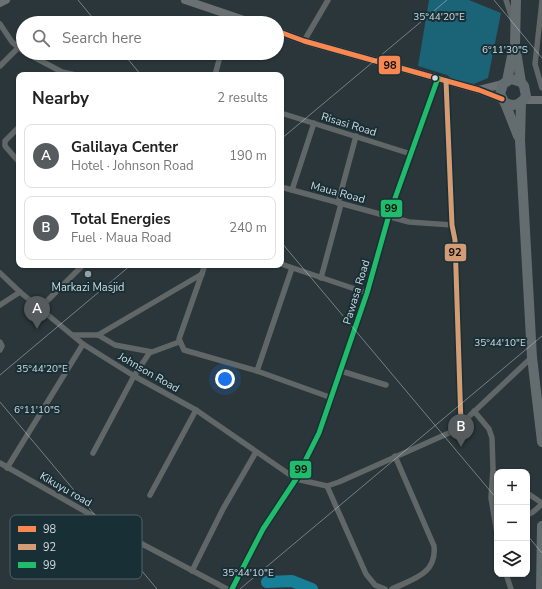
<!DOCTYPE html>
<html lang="en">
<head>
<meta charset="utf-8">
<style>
	body { margin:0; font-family:"Nunito Sans",sans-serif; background:#f2f2f2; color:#222 }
	.controls { position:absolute; right:12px; bottom:12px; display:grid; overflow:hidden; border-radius:8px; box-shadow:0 1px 3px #0004 }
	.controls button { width:36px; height:36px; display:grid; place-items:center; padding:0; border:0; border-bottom:1px solid #e0e0e0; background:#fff; color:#222; font:20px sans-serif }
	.you { position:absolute; left:225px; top:379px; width:14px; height:14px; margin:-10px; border:3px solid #fff; border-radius:50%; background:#1a73e8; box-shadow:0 0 0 6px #1a73e833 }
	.badge { display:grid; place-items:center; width:26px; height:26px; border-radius:50%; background:#565b5d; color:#fff; font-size:13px; font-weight:700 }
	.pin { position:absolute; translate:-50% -33px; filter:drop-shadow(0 1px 2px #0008) }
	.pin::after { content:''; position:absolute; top:21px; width:14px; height:12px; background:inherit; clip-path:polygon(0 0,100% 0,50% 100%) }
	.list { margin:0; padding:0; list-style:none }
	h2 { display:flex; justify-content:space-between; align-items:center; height:52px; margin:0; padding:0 16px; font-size:17px }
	h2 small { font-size:13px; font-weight:400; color:#767676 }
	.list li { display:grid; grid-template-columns:26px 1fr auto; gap:12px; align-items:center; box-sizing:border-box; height:64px; margin:0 8px 8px; padding:0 8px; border:1px solid #e0e0e0; border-radius:8px }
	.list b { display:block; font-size:15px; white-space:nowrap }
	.list p { margin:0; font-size:13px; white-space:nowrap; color:#767676 }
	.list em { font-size:13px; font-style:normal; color:#767676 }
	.icon { flex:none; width:22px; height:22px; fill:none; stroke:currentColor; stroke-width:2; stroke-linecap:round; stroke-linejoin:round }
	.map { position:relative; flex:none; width:542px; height:589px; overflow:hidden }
	.search { position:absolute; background:#fff; box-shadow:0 1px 3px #0004; left:16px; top:16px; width:268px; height:44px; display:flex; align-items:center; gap:10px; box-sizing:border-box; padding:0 14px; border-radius:22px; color:#767676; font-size:15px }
	.panel { position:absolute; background:#fff; box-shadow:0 1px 3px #0004; left:16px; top:72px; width:268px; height:196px; border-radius:8px }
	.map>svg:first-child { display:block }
	.green { fill:#1b6376 }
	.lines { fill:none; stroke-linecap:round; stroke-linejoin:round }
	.river { stroke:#187f99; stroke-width:12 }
	.street { stroke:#616667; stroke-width:5.5 }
	.secondary { stroke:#6b7072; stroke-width:8 }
	.highway { stroke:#636c6e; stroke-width:10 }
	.bus-1-casing { stroke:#192f36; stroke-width:8 }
	.bus-2-casing { stroke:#192f36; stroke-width:8 }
	.bus-3-casing { stroke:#192f36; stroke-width:8 }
	.bus-1 { stroke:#f88751; stroke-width:5 }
	.bus-2 { stroke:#d39c74; stroke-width:5 }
	.bus-3 { stroke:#20bc6c; stroke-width:5 }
	.ticks { fill:none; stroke:#cfdbe0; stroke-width:1; stroke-opacity:0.45 }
	.bus-dot { fill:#cfdbe0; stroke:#192f36; stroke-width:1.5 }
	.poi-dot { fill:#95a1a6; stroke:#192f36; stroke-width:1.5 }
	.labels { text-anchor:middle; stroke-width:4; stroke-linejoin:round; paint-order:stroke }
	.street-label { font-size:11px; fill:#cfdbe0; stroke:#192f36 }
	.poi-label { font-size:11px; fill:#cfdbe0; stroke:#192f36 }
	.key { fill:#192f36; stroke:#506369; stroke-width:1 }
	.key-label { font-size:11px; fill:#cfdbe0 }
	.ticks-label { font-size:10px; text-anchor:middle; fill:#cfdbe0; stroke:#192f36; stroke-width:4; stroke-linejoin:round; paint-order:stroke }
	.line-badge { stroke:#192f36; stroke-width:1.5 }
	.pale-badge-label { font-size:11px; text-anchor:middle; font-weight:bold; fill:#111 }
</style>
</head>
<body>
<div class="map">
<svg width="542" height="589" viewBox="0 0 542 589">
	<rect width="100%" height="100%" fill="#2a363a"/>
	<!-- green -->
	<path class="green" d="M429 0H469L501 13 488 78 474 84 452 79 447 75 418 66Z"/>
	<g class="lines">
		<!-- river -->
		<path class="river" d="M267 582 292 581 312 589"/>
		<!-- street -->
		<g class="street">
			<path d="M506 0 513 21"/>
			<path d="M542 1 535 64 542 88"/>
			<path d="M0 24 12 42 23 51"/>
			<path d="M304 41 328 0"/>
			<path d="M26 53 62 72 76 75"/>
			<path d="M0 66 18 48"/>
			<path d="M215 75 221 53"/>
			<path d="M446 81 452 225 455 240 461 424"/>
			<path d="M281 113 411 154"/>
			<path d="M19 127 5 141V146L19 162"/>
			<path d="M281 187 409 222 452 225"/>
			<path d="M292 190 314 123"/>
			<path d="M338 203 356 136"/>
			<path d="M281 264 367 293"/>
			<path d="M205 265 179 339 184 350 257 371 332 398"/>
			<path d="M0 273 20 292 83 344 134 376 196 410 296 479 327 486 339 482 449 433 461 424 532 357"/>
			<path d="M321 278 341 204"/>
			<path d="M0 305 20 292"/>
			<path d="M40 308 83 265"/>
			<path d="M73 335H98L115 345 152 352 179 342"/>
			<path d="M98 335 202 274"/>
			<path d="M0 342 2 346 0 350"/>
			<path d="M257 371 292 268"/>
			<path d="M341 371 386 385"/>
			<path d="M474 411 489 429 492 438 493 469 491 498 497 533"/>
			<path d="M93 453 134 376 150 352"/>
			<path d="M0 463 144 545 227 589"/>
			<path d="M7 468 83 344"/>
			<path d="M327 486 366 574 375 585 385 589"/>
			<path d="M527 493 542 503"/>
			<path d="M150 495 196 410"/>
			<path d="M527 515 533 512 542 504"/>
			<path d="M192 571 223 509 256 452"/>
			<path d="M506 574 511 589"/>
			<path d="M232 589 263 529 296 479 319 433 367 293 389 215 438 78"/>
			<path d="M392 589C413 579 437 574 434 546L395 456"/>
		</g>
		<!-- secondary -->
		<g class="secondary">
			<path d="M185 0 253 23"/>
			<path d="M0 3 6 0"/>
			<path d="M277 31 304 41 479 90 502 99"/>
			<path d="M479 90 503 84"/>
			<path d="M523 100H542"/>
		</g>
		<!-- highway -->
		<g class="highway">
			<path d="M516 0 515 45 521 82 524 86 526 96C521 105 514 107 505 103L500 94 503 84 511 79 521 82"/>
			<path d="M507 81 513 51"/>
			<path d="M521 102 520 140 532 357 542 442"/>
			<path d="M505 103 518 136"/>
			<path d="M541 589 542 526"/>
		</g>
		<!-- bus-1 casing -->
		<g class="bus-1-casing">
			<path id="bus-1" d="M277 31 304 41 479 90 502 99"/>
		</g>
		<!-- bus-2 casing -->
		<g class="bus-2-casing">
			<path id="bus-2" d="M446 81 452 225 455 240 461 424"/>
		</g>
		<!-- bus-3 casing -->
		<g class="bus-3-casing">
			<path id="bus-3" d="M232 589 263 529 296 479 319 433 367 293 389 215 438 78"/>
		</g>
		<!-- bus-1 -->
		<use href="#bus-1" class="bus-1"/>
		<!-- bus-2 -->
		<use href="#bus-2" class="bus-2"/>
		<!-- bus-3 -->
		<use href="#bus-3" class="bus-3"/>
	</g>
	<!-- ticks -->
	<path class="ticks" d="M78 0 97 23M494 0 542 58M123 53 141 75M281 139 447 0M281 242 497 499M0 375 131 265M0 402 157 589M527 535 542 553M240 589 542 336"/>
	<!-- markers -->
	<circle class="bus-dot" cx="435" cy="78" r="3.5"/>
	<circle class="poi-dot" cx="88" cy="274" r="4"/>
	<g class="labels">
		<!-- street labels -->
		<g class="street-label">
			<text transform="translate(349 124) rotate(17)" y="4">Risasi Road</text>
			<text transform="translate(338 192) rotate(15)" y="4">Maua Road</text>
			<text transform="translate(356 292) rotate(-73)" y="4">Pawasa Road</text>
			<text transform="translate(149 372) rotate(30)" y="4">Johnson Road</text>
			<text transform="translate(66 489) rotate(30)" y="4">Kikuyu road</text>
		</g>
		<!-- poi labels -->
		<g class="poi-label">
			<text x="88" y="291">Markazi Masjid</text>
		</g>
	</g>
	<!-- legend -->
	<rect x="10" y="515" width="132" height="64" rx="6" class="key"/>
	<rect x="18" y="526" width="18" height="6" fill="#f88751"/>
	<rect x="18" y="544" width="18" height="6" fill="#d39c74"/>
	<rect x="18" y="562" width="18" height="6" fill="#20bc6c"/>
	<g class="key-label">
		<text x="43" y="533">98</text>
		<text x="43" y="551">92</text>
		<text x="43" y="569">99</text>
	</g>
	<g class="ticks-label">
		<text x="439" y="20">35°44'20"E</text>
		<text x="505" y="53">6°11'30"S</text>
		<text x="500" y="346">35°44'10"E</text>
		<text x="42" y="372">35°44'20"E</text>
		<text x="37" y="413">6°11'10"S</text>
		<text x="248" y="576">35°44'10"E</text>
	</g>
	<g class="line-badge">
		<rect x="378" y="55" width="23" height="20" rx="4" fill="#f88751"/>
		<rect x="380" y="199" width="23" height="19" rx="4" fill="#20bc6c"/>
		<rect x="444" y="243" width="23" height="19" rx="4" fill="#d39c74"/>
		<rect x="289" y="460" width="23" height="19" rx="4" fill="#20bc6c"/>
	</g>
	<g class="pale-badge-label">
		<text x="390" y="69">98</text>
		<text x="391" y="212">99</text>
		<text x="455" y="256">92</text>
		<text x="301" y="473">99</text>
	</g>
</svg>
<div class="controls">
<button>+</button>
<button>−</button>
<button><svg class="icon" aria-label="layers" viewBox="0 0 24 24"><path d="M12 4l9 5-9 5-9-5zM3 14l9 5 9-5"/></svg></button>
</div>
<div class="you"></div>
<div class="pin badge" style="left:37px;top:329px">A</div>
<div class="pin badge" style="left:461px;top:447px">B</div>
<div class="search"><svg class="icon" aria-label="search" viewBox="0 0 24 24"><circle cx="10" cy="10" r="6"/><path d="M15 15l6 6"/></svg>Search here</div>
<section class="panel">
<h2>Nearby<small>2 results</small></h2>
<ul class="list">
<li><span class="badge">A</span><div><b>Galilaya Center</b><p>Hotel · Johnson Road</p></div><em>190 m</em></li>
<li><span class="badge">B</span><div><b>Total Energies</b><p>Fuel · Maua Road</p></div><em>240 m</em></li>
</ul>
</section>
</div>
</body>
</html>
